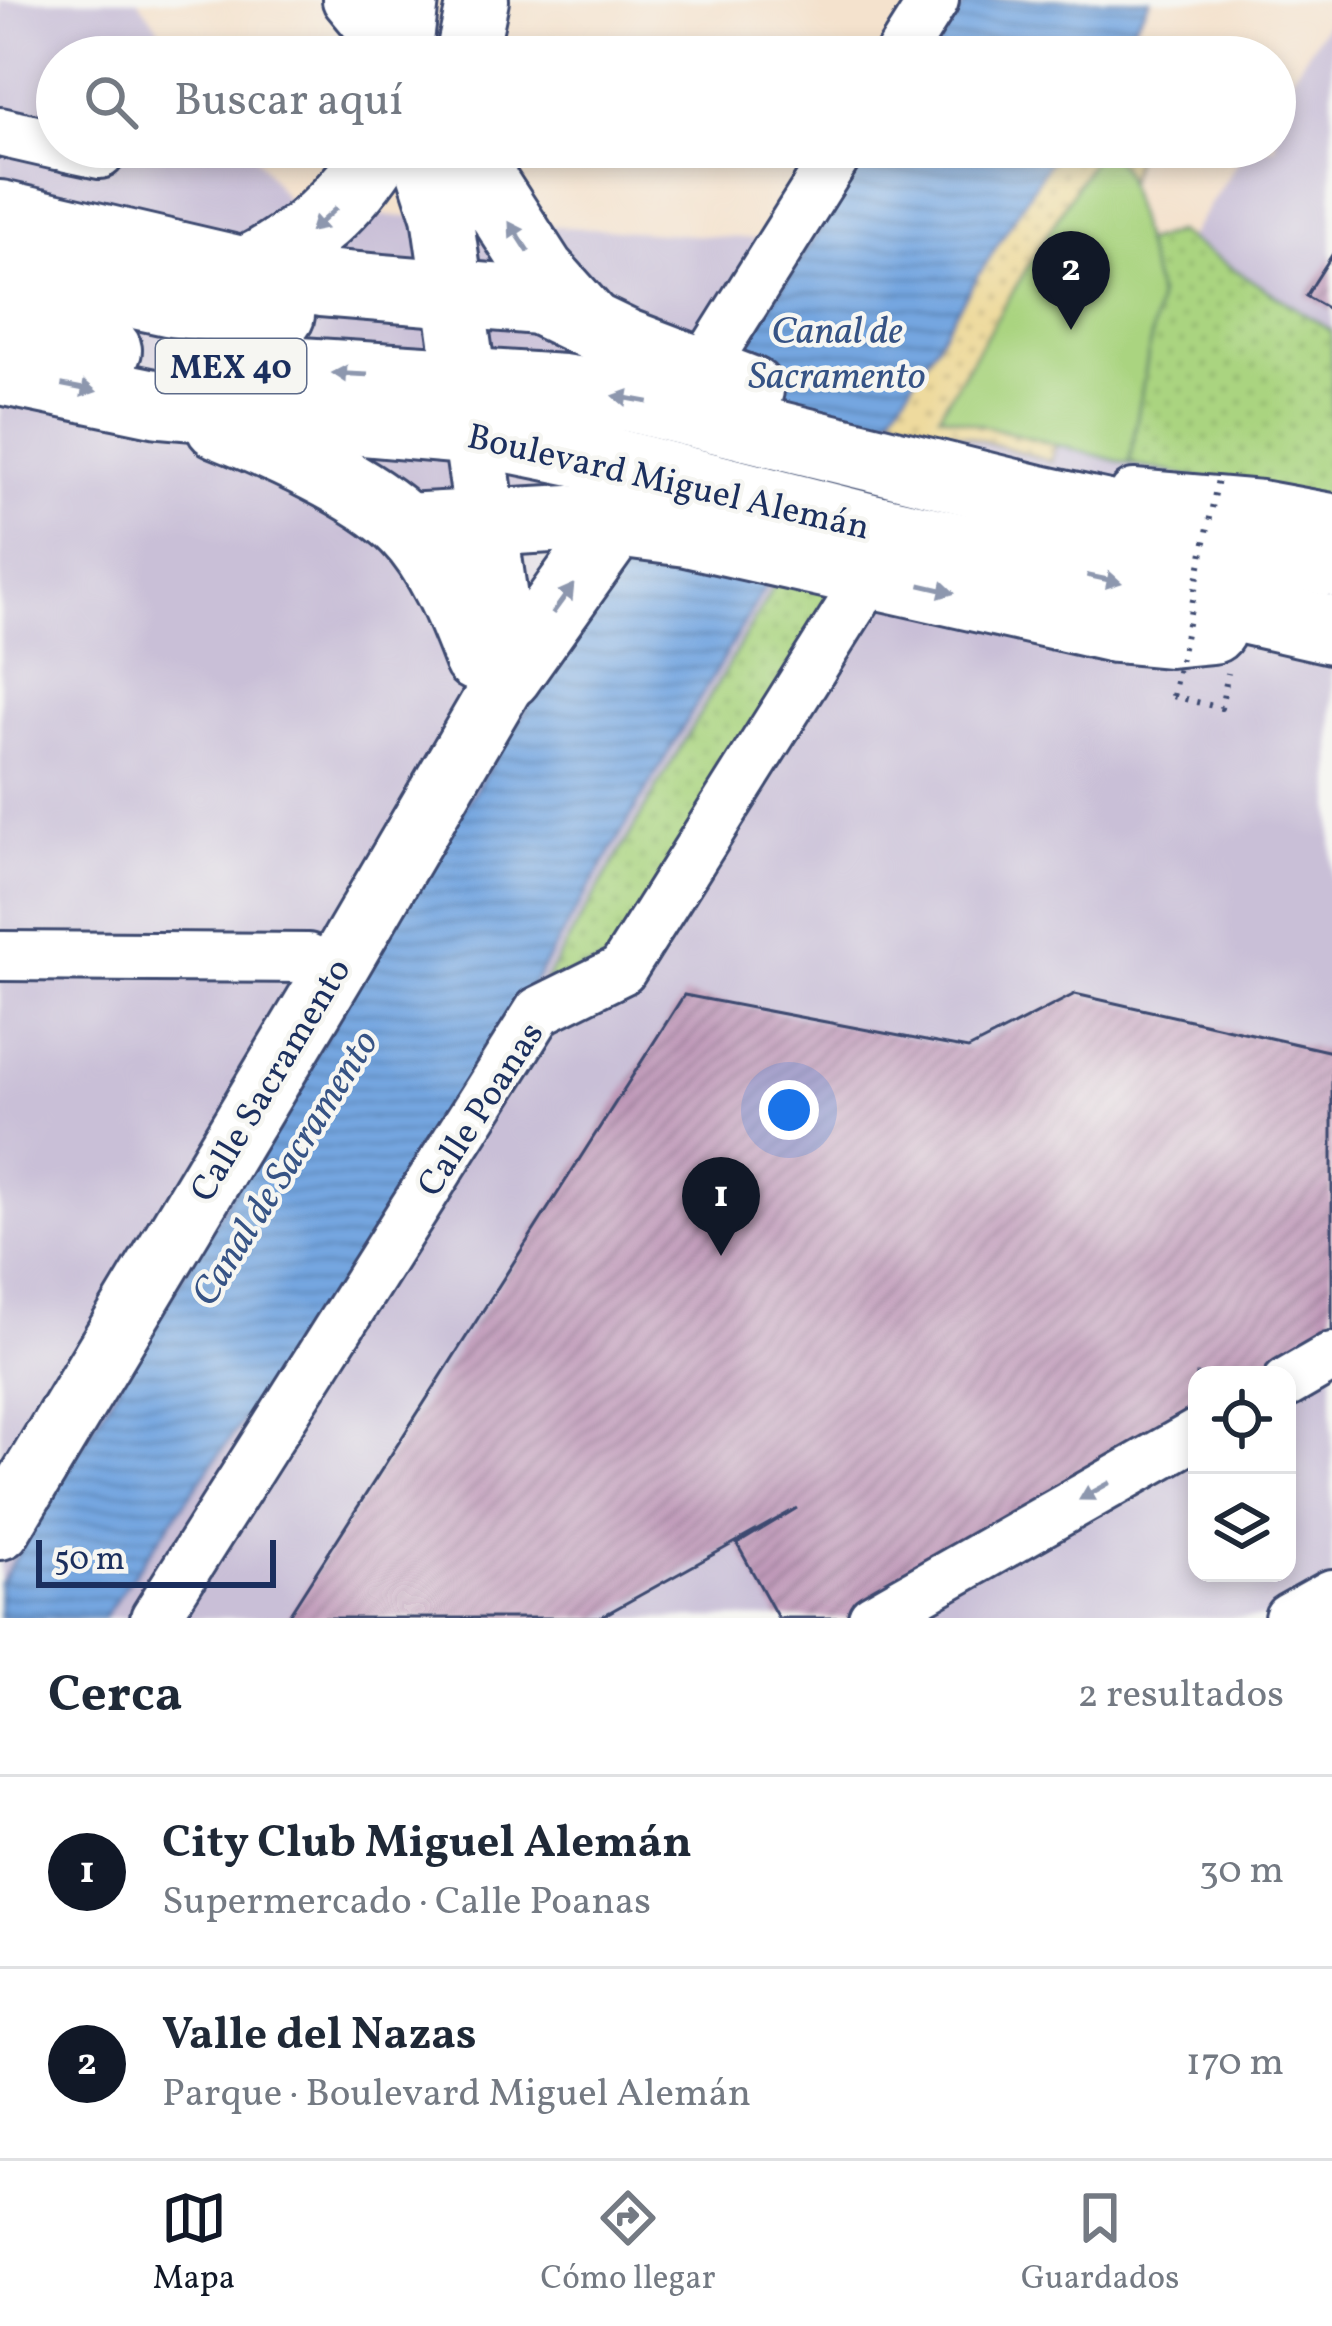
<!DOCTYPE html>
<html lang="es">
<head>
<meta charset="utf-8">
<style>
	body { margin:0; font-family:Vollkorn,serif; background:#f6f6f7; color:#1f2937 }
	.controls { position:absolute; right:36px; bottom:36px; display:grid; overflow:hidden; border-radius:24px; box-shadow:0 6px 18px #0003 }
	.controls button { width:108px; height:108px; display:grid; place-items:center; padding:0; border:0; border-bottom:3px solid #e0e1e3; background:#fff; color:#1f2937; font:60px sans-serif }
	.scale { position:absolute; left:36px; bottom:30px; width:240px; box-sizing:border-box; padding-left:12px; border:6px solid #1b2f5e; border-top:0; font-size:33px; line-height:42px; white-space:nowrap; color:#1b2f5e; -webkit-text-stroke:9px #f6f6f2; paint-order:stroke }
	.you { position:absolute; left:789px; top:1110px; width:42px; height:42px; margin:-30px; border:9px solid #fff; border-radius:50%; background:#1a73e8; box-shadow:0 0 0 18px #1a73e833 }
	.badge { display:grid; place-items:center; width:78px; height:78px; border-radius:50%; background:#111827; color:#fff; font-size:39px; font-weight:700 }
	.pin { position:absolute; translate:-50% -99px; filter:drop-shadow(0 3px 6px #0008) }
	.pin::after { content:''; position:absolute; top:63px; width:42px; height:36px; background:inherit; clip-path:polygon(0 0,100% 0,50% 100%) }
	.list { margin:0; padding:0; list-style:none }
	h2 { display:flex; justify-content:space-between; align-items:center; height:156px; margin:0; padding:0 48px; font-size:51px }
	h2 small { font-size:39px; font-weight:400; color:#747a83 }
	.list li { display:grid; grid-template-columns:78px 1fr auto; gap:36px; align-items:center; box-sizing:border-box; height:192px; padding:0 48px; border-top:3px solid #e0e1e3 }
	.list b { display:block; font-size:45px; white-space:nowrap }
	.list p { margin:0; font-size:39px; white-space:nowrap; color:#747a83 }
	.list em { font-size:39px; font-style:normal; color:#747a83 }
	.icon { flex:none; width:66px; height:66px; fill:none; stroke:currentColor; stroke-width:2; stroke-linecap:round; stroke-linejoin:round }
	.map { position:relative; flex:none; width:1332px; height:1618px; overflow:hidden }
	.search { position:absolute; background:#fff; box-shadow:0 6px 18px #0003; left:36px; right:36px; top:36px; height:132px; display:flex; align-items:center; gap:30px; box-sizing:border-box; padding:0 42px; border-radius:66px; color:#747a83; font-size:45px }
	.sheet { height:540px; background:#fff }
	nav { display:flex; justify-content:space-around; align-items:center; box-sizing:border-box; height:168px; border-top:3px solid #e0e1e3; background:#fff; font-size:33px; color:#747a83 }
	nav a { display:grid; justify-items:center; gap:6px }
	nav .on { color:#111827 }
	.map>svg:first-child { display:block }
	.industrial { fill:#c9bfd7; fill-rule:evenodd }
	.grass { fill:url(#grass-dots); stroke:#62826f; stroke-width:3 }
	.sand { fill:url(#sand-dots); stroke:#84847e; stroke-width:3 }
	.park { fill:#aad480; stroke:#62826f; stroke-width:3 }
	.water { fill:url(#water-rules); stroke:#486a9f; stroke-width:3 }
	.building { fill:url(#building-hatch) }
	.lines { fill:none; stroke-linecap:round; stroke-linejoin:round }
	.minor-casing { stroke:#3c4a6f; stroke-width:54 }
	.major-casing { stroke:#3c4a6f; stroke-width:66 }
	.highway-casing { stroke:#3c4a6f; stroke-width:72 }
	.path { stroke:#3c4a6f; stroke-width:6; stroke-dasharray:3 9; stroke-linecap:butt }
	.minor { stroke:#fff; stroke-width:48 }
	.major { stroke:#fff; stroke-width:60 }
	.highway { stroke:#fff; stroke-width:66 }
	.path-bridge { stroke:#3c4a6f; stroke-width:6; stroke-dasharray:3 9; stroke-linecap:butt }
	.oneway { fill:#8d97ae }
	.labels { text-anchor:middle; stroke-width:9; stroke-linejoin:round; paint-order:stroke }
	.shield { fill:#f6f6f2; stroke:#5d6b8a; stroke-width:3 }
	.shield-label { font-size:33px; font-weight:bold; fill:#1b2f5e }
	.street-label { font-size:36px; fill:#1b2f5e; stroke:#f6f6f2 }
	.water-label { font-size:39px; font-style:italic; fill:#365385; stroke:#f6f6f2 }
</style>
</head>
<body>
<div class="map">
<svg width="1332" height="1618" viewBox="0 0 1332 1618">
	<defs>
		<pattern id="grass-dots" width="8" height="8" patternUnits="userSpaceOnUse" patternTransform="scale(3)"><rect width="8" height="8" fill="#aad480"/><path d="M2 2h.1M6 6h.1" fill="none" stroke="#92b671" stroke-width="1.8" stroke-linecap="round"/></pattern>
		<pattern id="sand-dots" width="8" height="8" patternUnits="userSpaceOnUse" patternTransform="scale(3)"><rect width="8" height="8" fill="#eeda9e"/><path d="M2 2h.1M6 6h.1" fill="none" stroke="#ccbb8a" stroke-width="1.8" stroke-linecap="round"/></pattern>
		<pattern id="water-rules" width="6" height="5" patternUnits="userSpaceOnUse" patternTransform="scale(3)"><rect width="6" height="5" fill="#75a6e0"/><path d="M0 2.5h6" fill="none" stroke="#5f88b9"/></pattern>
		<pattern id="building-hatch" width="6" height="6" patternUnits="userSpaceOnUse" patternTransform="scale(3)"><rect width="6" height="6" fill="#c09ab9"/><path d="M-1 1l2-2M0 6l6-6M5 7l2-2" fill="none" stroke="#9b7e9a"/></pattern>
	</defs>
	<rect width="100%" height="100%" fill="#f6f6f2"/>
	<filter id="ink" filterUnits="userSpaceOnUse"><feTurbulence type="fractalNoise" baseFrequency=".00833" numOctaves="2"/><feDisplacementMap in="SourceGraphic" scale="24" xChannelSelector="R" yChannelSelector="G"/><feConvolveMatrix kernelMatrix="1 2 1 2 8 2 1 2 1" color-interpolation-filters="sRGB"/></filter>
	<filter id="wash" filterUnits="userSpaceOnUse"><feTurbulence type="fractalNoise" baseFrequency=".004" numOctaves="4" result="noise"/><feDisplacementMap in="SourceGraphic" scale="48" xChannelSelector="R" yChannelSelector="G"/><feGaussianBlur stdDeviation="2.7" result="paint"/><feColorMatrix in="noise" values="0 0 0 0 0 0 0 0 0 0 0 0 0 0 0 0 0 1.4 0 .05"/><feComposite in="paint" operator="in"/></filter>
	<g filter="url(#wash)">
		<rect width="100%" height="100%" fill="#f4e2cd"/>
		<!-- industrial -->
		<path class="industrial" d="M0 0H138L180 57H57V147H248L295 210 1171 265 1247 147H1275V103L1332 14V1618H0ZM1197 1375H1287V1573H1197Z"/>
		<!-- grass -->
		<g class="grass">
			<path d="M1176 232 1332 331V504L1129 464 1158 297 1143 243Z"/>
			<path d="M785 567 841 583 617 958 544 983Z"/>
		</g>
		<!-- sand -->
		<path class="sand" d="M966 147H1119L1135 156 1051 461 721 364 788 260Z"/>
		<!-- park -->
		<path class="park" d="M1100 147H1106L1124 172 1158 297 1129 464 939 414Z"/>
		<!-- water -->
		<g class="water">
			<path d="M967 0H1150L1115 57H931Z"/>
			<path d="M873 147H1058L904 396 776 568 446 1133 103 1618H0V1584L424 871 629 547 745 344Z"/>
		</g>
		<g id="blocks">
			<!-- building -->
			<g class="building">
				<path d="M1332 255V311L1306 296Z"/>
				<path d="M1075 994 1332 1052V1357L1287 1375H1197V1438L872 1618H778L737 1544 797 1508 599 1618H287L684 995 968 1049Z"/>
			</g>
		</g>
	</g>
	<g filter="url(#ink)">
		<use href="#blocks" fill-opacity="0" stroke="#3c4a6f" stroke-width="3"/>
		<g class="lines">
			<!-- minor casing -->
			<g class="minor-casing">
				<g id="minor">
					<path d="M347 0 394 57"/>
					<path d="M898 57 934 0"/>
					<path d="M0 132 57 145"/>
					<path d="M67 147 100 154"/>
					<path d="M700 373 842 147"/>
					<path d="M1134 494 1261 505 1332 518"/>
					<path d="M0 956 308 958 334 973"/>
					<path d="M1287 1383 1332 1357"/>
					<path d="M155 1618 539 1011 622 970 872 573"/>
					<path d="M873 1618 1197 1434"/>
					<path d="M1289 1618 1332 1594"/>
				</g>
			</g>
			<!-- major casing -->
			<g class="major-casing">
				<g id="major">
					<path d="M401 57 408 0"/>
					<path d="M466 57 478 0"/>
					<path d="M0 1529 334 973 508 675 442 215 420 147"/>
				</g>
			</g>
			<!-- highway casing -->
			<g class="highway-casing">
				<g id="highway">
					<path d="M461 147 541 271 585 320"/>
					<path d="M0 214 245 271 321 283 539 301 624 342 750 390"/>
					<path d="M245 271C304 242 347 203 382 147"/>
					<path d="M0 275 84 284 177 304 281 315"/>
					<path d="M0 322 108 350"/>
					<path d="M0 371 159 404 475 432 583 454 867 526 1332 630"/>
					<path d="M300 371 563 388 633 399 1039 499 1332 563"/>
					<path d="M219 425C273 446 365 487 406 528 440 563 460 613 477 658"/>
					<path d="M405 527 570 518 687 533 1115 629 1169 634 1212 630"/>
					<path d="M508 675 617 522"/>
				</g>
			</g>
			<!-- path -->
			<path class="path" d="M1173 696 1221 708 1228 673"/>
			<!-- minor -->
			<use href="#minor" class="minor"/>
			<!-- major -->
			<use href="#major" class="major"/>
			<!-- highway -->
			<use href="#highway" class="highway"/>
			<!-- path-bridge -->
			<path class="path-bridge" d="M1173 696 1218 479"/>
		</g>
		<!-- one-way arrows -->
		<defs><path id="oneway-solid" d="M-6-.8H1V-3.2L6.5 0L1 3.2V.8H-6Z" transform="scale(3)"/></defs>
		<g class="oneway">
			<use href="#oneway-solid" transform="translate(323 220) rotate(138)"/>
			<use href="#oneway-solid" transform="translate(519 237) rotate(-123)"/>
			<use href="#oneway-solid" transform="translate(350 374) rotate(-177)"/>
			<use href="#oneway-solid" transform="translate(79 388) rotate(11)"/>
			<use href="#oneway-solid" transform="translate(631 399) rotate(-170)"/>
			<use href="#oneway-solid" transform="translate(1104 579) rotate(12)"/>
			<use href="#oneway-solid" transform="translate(937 589) rotate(13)"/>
			<use href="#oneway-solid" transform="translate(563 599) rotate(-54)"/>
			<use href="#oneway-solid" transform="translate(1095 1491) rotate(151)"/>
		</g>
	</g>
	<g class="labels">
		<!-- shield labels -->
		<rect class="shield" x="156" y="339" width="150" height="54" rx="9"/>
		<g class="shield-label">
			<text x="231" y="378">MEX 40</text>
		</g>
		<!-- street labels -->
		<g class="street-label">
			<text transform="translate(669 480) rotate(13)" y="13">Boulevard Miguel Alemán</text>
			<text transform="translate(269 1079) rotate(-59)" y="13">Calle Sacramento</text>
			<text transform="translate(479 1108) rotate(-57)" y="13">Calle Poanas</text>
		</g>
		<!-- water labels -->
		<g class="water-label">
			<text x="837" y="343">Canal de<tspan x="837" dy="45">Sacramento</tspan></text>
			<text transform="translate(283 1167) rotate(-58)" y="14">Canal de Sacramento</text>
		</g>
	</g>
</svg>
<div class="controls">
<button><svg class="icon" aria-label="locate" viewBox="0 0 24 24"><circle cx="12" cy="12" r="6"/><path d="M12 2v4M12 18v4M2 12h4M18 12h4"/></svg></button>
<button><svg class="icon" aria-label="layers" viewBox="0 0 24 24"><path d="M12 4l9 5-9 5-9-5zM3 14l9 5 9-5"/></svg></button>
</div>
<div class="scale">50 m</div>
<div class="you"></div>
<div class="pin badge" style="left:721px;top:1256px">1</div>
<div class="pin badge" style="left:1071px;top:330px">2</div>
<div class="search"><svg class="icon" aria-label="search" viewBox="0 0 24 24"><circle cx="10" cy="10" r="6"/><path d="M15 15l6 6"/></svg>Buscar aquí</div>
</div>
<section class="sheet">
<h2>Cerca<small>2 resultados</small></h2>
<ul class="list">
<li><span class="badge">1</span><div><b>City Club Miguel Alemán</b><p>Supermercado · Calle Poanas</p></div><em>30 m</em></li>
<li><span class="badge">2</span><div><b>Valle del Nazas</b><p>Parque · Boulevard Miguel Alemán</p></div><em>170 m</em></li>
</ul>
</section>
<nav>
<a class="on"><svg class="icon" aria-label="map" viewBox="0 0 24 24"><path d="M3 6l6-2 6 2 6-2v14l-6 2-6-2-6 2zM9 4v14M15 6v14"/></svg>Mapa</a>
<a><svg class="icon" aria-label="directions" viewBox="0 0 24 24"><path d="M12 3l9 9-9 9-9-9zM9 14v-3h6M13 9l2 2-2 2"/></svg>Cómo llegar</a>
<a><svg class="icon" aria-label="saved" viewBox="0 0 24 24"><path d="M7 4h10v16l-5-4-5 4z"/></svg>Guardados</a>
</nav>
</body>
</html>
